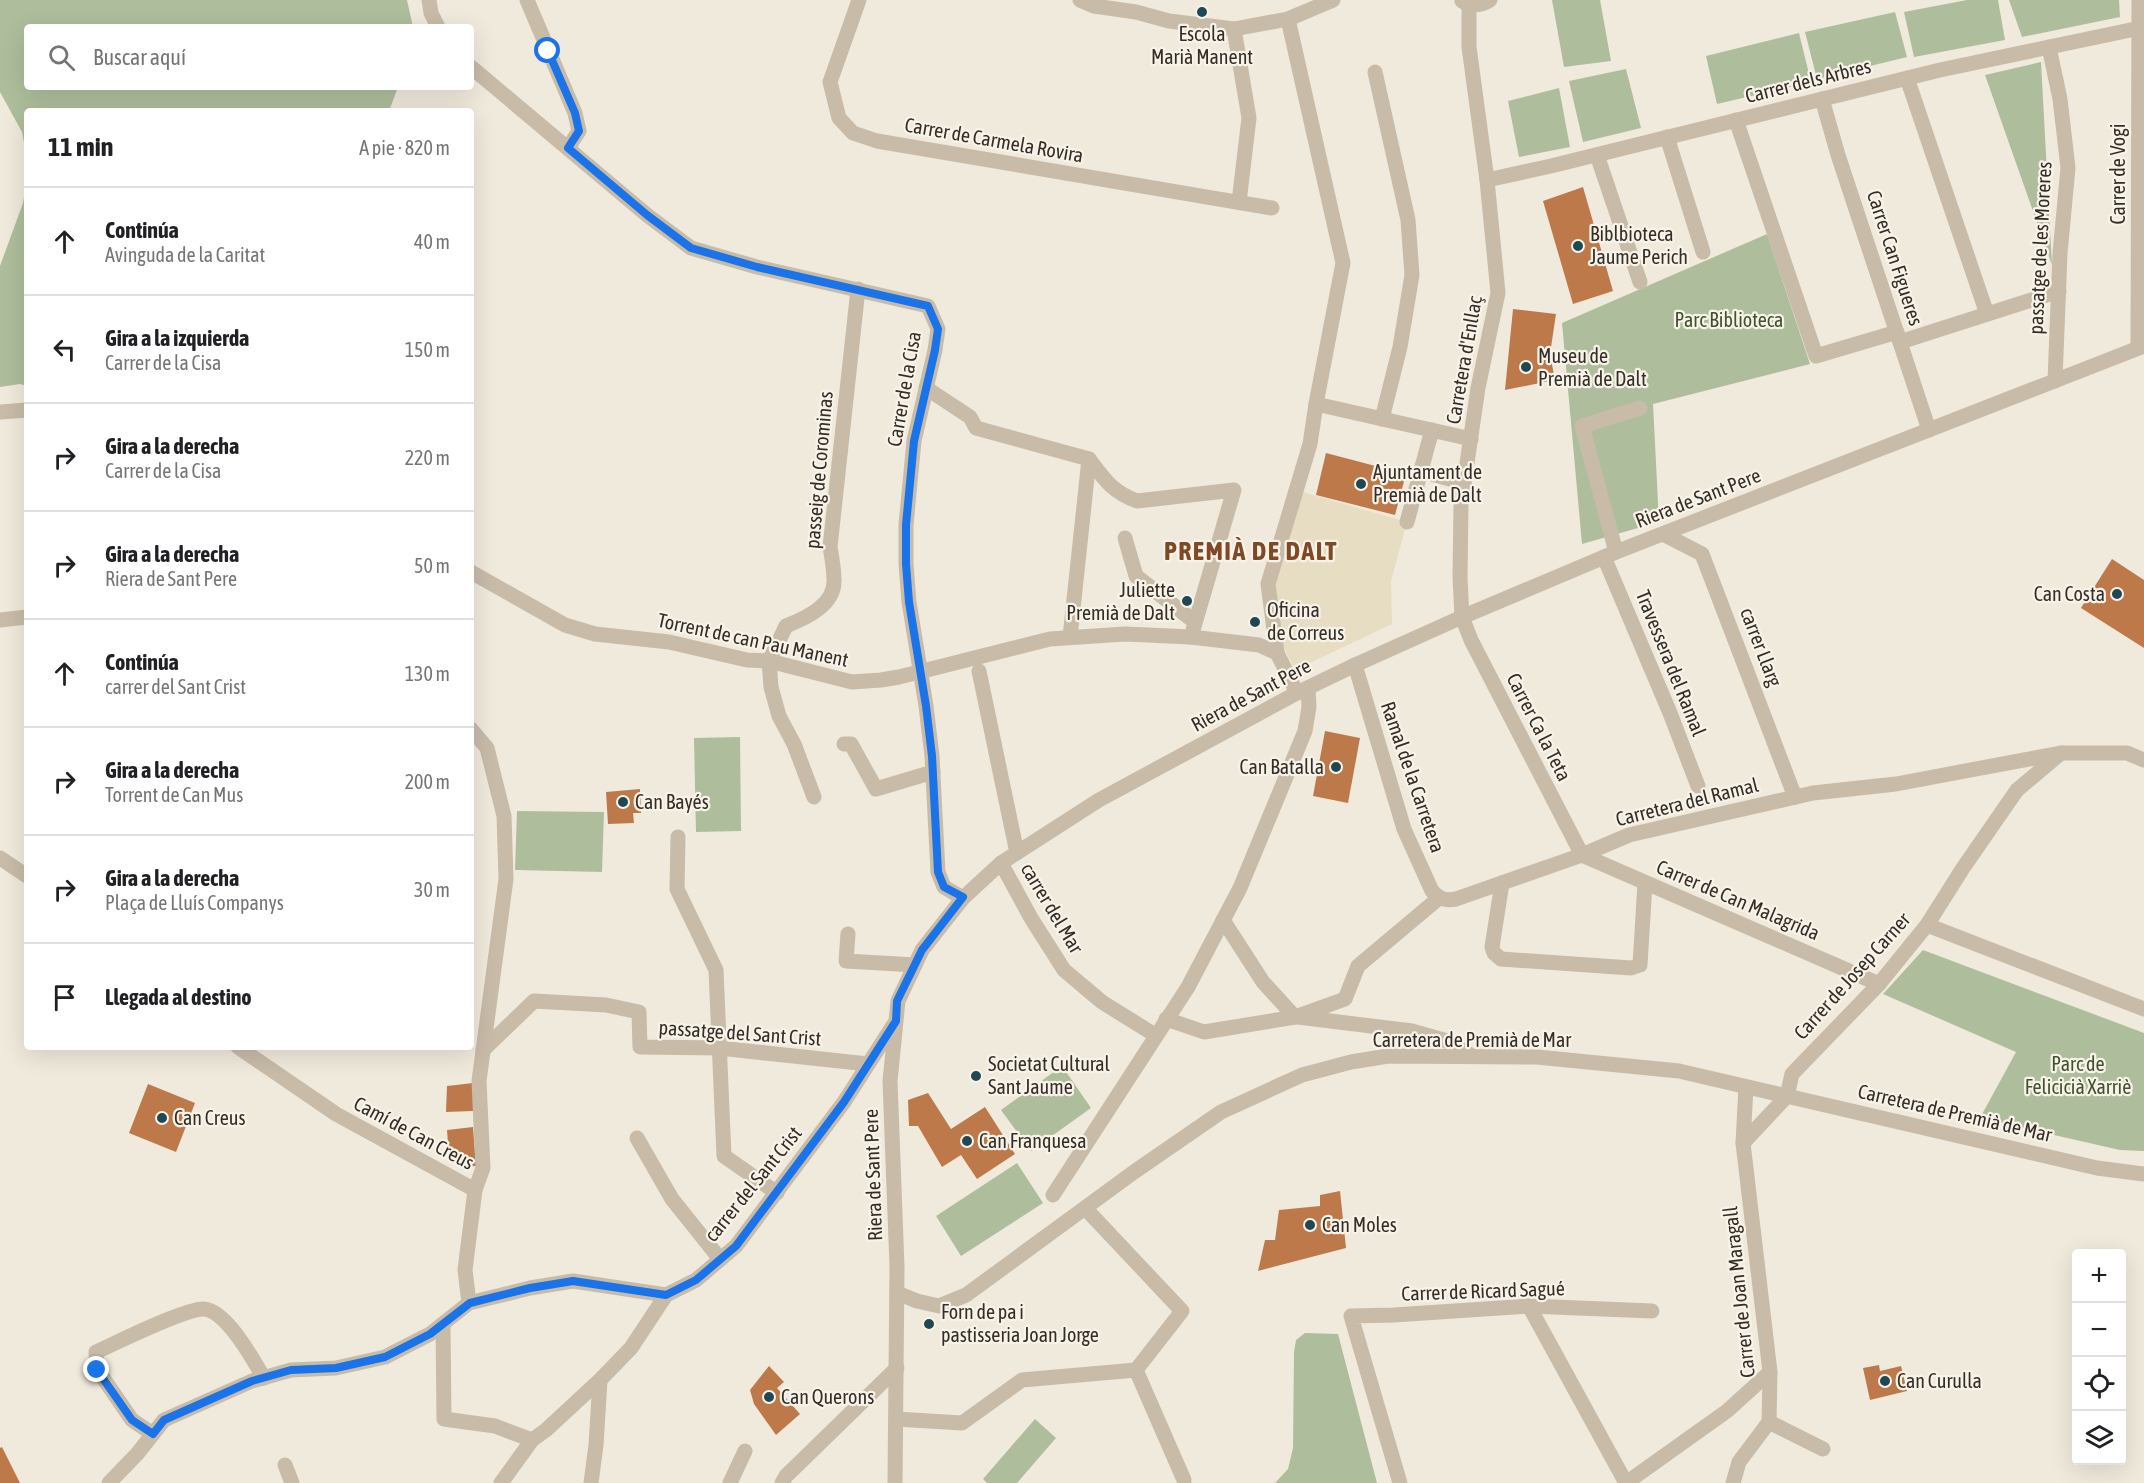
<!DOCTYPE html>
<html lang="es">
<head>
<meta charset="utf-8">
<style>
	body { margin:0; font-family:"Asap Condensed",sans-serif; background:#f6f6f6; color:#202124 }
	.controls { position:absolute; right:18px; bottom:18px; display:grid; overflow:hidden; border-radius:6px; box-shadow:0 6px 24px #0002 }
	.controls button { width:54px; height:54px; display:grid; place-items:center; padding:0; border:0; border-bottom:2px solid #e0e0e0; background:#fff; color:#202124; font:30px sans-serif }
	.stop { position:absolute; width:18px; height:18px; margin:-14px; border:4px solid #1a73e8; border-radius:50%; background:#fff }
	.stop.end { background:#1a73e8; border-color:#fff; box-shadow:0 2px 6px #0008 }
	.list { margin:0; padding:0; list-style:none }
	h2 { display:flex; justify-content:space-between; align-items:center; height:78px; margin:0; padding:0 24px; font-size:26px }
	h2 small { font-size:20px; font-weight:400; color:#757577 }
	.list li { display:grid; grid-template-columns:39px 1fr auto; gap:18px; align-items:center; box-sizing:border-box; height:108px; padding:0 24px; border-top:2px solid #e0e0e0 }
	.list b { display:block; font-size:22px; white-space:nowrap }
	.list p { margin:0; font-size:20px; white-space:nowrap; color:#757577 }
	.list em { font-size:20px; font-style:normal; color:#757577 }
	.icon { flex:none; width:33px; height:33px; fill:none; stroke:currentColor; stroke-width:2; stroke-linecap:round; stroke-linejoin:round }
	.map { position:relative; flex:none; width:2144px; height:1483px; overflow:hidden }
	.search { position:absolute; background:#fff; box-shadow:0 6px 24px #0002; left:24px; top:24px; width:450px; height:66px; display:flex; align-items:center; gap:15px; box-sizing:border-box; padding:0 21px; border-radius:6px; color:#757577; font-size:22px }
	.panel { position:absolute; background:#fff; box-shadow:0 6px 24px #0002; left:24px; top:108px; width:450px; height:942px; border-radius:6px }
	.map>svg:first-child { display:block }
	.green { fill:#aebe9c }
	.plaza { fill:#e7ddc3 }
	.building { fill:#be794b }
	.lines { fill:none; stroke-linecap:round; stroke-linejoin:round }
	.minor { stroke:#c8bba8; stroke-width:15 }
	.route { stroke:#1a73e8; stroke-width:8 }
	.poi-dot { fill:#204854; stroke:#f8f3e8; stroke-width:2 }
	.labels { text-anchor:middle; stroke-width:4.5; stroke-linejoin:round; paint-order:stroke }
	.poi-label { font-size:20px; fill:#352e28; stroke:#f8f3e8; text-anchor:start }
	.street-label { font-size:20px; fill:#352e28; stroke:#f8f3e8 }
	.park-label { font-size:20px; fill:#3f522d; stroke:#f8f3e8 }
	.district-label { font-size:26px; font-weight:bold; letter-spacing:1.5px; fill:#7f4926; stroke:#f8f3e8 }
</style>
</head>
<body>
<div class="map">
<svg width="2144" height="1483" viewBox="0 0 2144 1483">
	<rect width="100%" height="100%" fill="#f0eadc"/>
	<!-- green -->
	<g class="green">
		<path d="M0 0H407L413 27H27V87H398L389 111H27V386L20 384 0 387V266L23 203 27 179 26 153 22 132 0 92Z"/>
		<path d="M1552 0H1600L1611 61 1564 67Z"/>
		<path d="M1967 0H1998L2005 40 1914 57 1904 12Z"/>
		<path d="M2009 0H2119L2120 17 2022 37Z"/>
		<path d="M1895 12 1907 57 1817 79 1805 32Z"/>
		<path d="M1799 33 1811 82 1717 104 1706 56Z"/>
		<path d="M2041 62 2052 265 1985 75Z"/>
		<path d="M1626 69 1641 128 1583 142 1569 81Z"/>
		<path d="M1559 88 1570 147 1519 157 1508 101Z"/>
		<path d="M1767 234 1810 364 1653 404 1659 522 1582 544 1562 323Z"/>
		<path d="M740 737 741 831 696 832 694 738Z"/>
		<path d="M517 811 604 812 602 872 515 870Z"/>
		<path d="M1923 950 2144 1033V1151L2120 1150 1980 1118 2016 1052 1883 994Z"/>
		<path d="M1062 1066 1091 1108 1031 1151 1001 1110Z"/>
		<path d="M1017 1163 1043 1203 961 1256 936 1216Z"/>
		<path d="M1305 1333 1338 1334 1377 1483H1275L1288 1469 1293 1448 1294 1352 1296 1340Z"/>
		<path d="M1035 1419 1056 1438 1017 1483H987L983 1479Z"/>
	</g>
	<!-- plaza -->
	<path class="plaza" d="M1303 492 1407 522 1391 581 1392 624 1295 670 1280 640 1275 582Z"/>
	<!-- building -->
	<g class="building">
		<path d="M1583 187 1613 291 1573 304 1543 201Z"/>
		<path d="M1513 309 1556 314 1550 354 1555 380 1505 390Z"/>
		<path d="M1326 453 1406 474 1395 515 1316 495Z"/>
		<path d="M2112 559 2144 580V648L2081 608Z"/>
		<path d="M1325 731 1360 738 1348 803 1313 796Z"/>
		<path d="M640 789 641 813H633L634 823 608 824 606 792Z"/>
		<path d="M473 1083V1111L446 1112 447 1086Z"/>
		<path d="M148 1084 195 1103 176 1152 129 1133Z"/>
		<path d="M928 1093 951 1129 985 1107 1015 1154 977 1179 961 1155 942 1167 918 1126H909L908 1100Z"/>
		<path d="M473 1127 476 1166 462 1167 461 1157 449 1158 447 1130Z"/>
		<path d="M1340 1191 1346 1248 1258 1271 1265 1240H1275L1279 1210 1320 1206V1195Z"/>
		<path d="M1879 1365 1880 1371 1901 1366 1907 1391 1870 1400 1863 1368Z"/>
		<path d="M769 1366 784 1382 777 1388 800 1414 776 1435 754 1404 750 1390Z"/>
		<path d="M2 1447 20 1483H0V1448Z"/>
	</g>
	<g class="lines">
		<!-- minor -->
		<g class="minor">
			<path d="M429 0 431 13 438 27"/>
			<path d="M527 0 575 113 579 131 568 148"/>
			<path d="M859 0 830 82 839 118 853 133 877 141 1272 208"/>
			<path d="M1080 0 1094 6 1136 12 1169 21 1234 29 1288 19 1333 0"/>
			<path d="M1462 1C1472 7 1480 6 1490 0"/>
			<path d="M1469 5V47L1487 180 1498 293 1478 388 1461 504 1460 577 1462 617 1471 640 1582 855"/>
			<path d="M1234 29 1249 118 1239 202"/>
			<path d="M2049 47 2060 99 2068 168 2060 253 2055 381"/>
			<path d="M471 67 647 215 691 248 757 267 928 306 938 329 935 350 914 441 906 525V564L909 602 926 706 932 756 938 872 944 887 963 898"/>
			<path d="M1375 72 1408 220 1412 275 1400 347 1382 419"/>
			<path d="M1907 78 1987 314"/>
			<path d="M1822 99 1838 155 1929 430"/>
			<path d="M1736 120 1816 356 1897 332"/>
			<path d="M1667 137 1703 252"/>
			<path d="M1597 155 1640 282"/>
			<path d="M1487 180 1551 166 1940 70 2140 28"/>
			<path d="M1900 342 2059 291"/>
			<path d="M2138 348 2139 0"/>
			<path d="M926 388 970 417 976 428 1089 459C1104 479 1112 492 1137 501L1234 490 1191 637"/>
			<path d="M1316 404 1471 439"/>
			<path d="M0 412 27 410"/>
			<path d="M1421 471 1464 483"/>
			<path d="M1407 522 1432 430"/>
			<path d="M1663 534 1702 554 1795 797"/>
			<path d="M1125 538 1136 576 1195 622"/>
			<path d="M1616 552 1582 426 1640 408"/>
			<path d="M1604 557 1670 713 1698 786"/>
			<path d="M471 572 565 625 595 634 669 642 747 660 769 661 852 682 881 680 899 677 1050 639 1125 634 1191 637 1259 645 1277 653 1297 693"/>
			<path d="M0 620 27 617"/>
			<path d="M1070 637 1089 459"/>
			<path d="M1277 653 1268 584 1310 444 1316 404 1343 263 1288 19"/>
			<path d="M1355 665 1404 829 1432 891C1440 899 1445 901 1456 899L1582 855 1629 835 1813 793 1896 784 2061 753H2127L2144 760"/>
			<path d="M979 671 1017 853"/>
			<path d="M471 729 487 748 504 816 506 879 479 1081 483 1168 475 1190"/>
			<path d="M844 744H851L876 789 933 772"/>
			<path d="M814 797 794 744 779 716 771 687 769 661 786 626C806 618 835 605 834 580 834 569 832 558 830 547L858 289"/>
			<path d="M678 837 677 889 716 970 724 1156 777 1193"/>
			<path d="M1582 855 1879 984"/>
			<path d="M0 858 27 876"/>
			<path d="M1001 863 1031 918 1064 970 1102 1002 1155 1035"/>
			<path d="M1502 883 1492 947 1494 953 1501 959 1631 968 1640 965 1645 883"/>
			<path d="M1223 920 1263 982 1295 1017"/>
			<path d="M1927 925 2144 1009"/>
			<path d="M848 934 846 961 915 965"/>
			<path d="M1298 1017 1412 1031 1447 1041 1472 1056"/>
			<path d="M1166 1019 1204 1032 1295 1017 1345 999 1358 966 1439 898"/>
			<path d="M238 1047 336 1114 475 1190 465 1270 469 1303"/>
			<path d="M483 1050 534 1001 606 1005 639 1012 640 1047 719 1048 868 1064"/>
			<path d="M637 1138 672 1199 720 1259"/>
			<path d="M1743 1143 1787 1096 1792 1074 1879 984 1927 925 1963 868 2017 790 2061 753"/>
			<path d="M1053 1195 1188 987 1240 888 1305 731 1309 707 1308 689"/>
			<path d="M1085 1208 1182 1311 1136 1370"/>
			<path d="M897 1293 917 1301 939 1306 966 1295 1134 1172 1221 1112 1302 1075 1351 1062 1388 1056 1537 1057 1679 1071 2097 1168 2144 1174"/>
			<path d="M1529 1306 1626 1483"/>
			<path d="M443 1324 444 1419 495 1426 532 1440"/>
			<path d="M1136 1370 1184 1480"/>
			<path d="M896 1419 962 1423 1022 1380 1136 1370"/>
			<path d="M1769 1422 1823 1449"/>
			<path d="M153 1434 132 1420 97 1369 96 1352C116 1343 186 1308 204 1309 227 1311 253 1360 264 1378"/>
			<path d="M285 1465 292 1483"/>
			<path d="M109 1483 137 1454 164 1420 252 1381 291 1370 336 1368 385 1357 430 1334 469 1303 530 1288 573 1281 666 1295"/>
			<path d="M501 1483 532 1440 546 1430 600 1380 631 1348 666 1295 696 1280 736 1246 844 1102 894 1024"/>
			<path d="M591 1483 596 1445 600 1380"/>
			<path d="M730 1483 745 1451"/>
			<path d="M782 1483 786 1476 897 1368"/>
			<path d="M895 1483 897 1267 890 1081 898 1001 922 950 963 898 1001 863 1099 800 1297 693 1355 665 1462 617 1616 552 2144 346"/>
			<path d="M1400 1483 1351 1316 1394 1315 1529 1306 1652 1311"/>
			<path d="M1626 1483 1727 1411 1770 1372"/>
			<path d="M1733 1483 1739 1462 1769 1422 1770 1372 1743 1143 1746 1087"/>
		</g>
	</g>
	<g class="lines">
		<!-- route -->
		<path class="route" d="M97 1370 132 1420 153 1434 164 1420 252 1381 291 1370 336 1368 385 1357 430 1334 470 1303 530 1288 573 1281 666 1295 696 1280 736 1246 844 1102 896 1021 897 1001 922 950 963 897 944 887 938 872 932 756 926 706 909 602 906 564V525L914 441 935 350 938 329 928 306 757 267 691 248 647 215 568 148 579 131 575 113 548 51"/>
	</g>
	<!-- markers -->
	<g class="poi-dot">
		<circle cx="1202" cy="12" r="6"/>
		<circle cx="1578" cy="246" r="6"/>
		<circle cx="1526" cy="367" r="6"/>
		<circle cx="1361" cy="484" r="6"/>
		<circle cx="2117" cy="594" r="6"/>
		<circle cx="1187" cy="601" r="6"/>
		<circle cx="1255" cy="622" r="6"/>
		<circle cx="1336" cy="767" r="6"/>
		<circle cx="623" cy="802" r="6"/>
		<circle cx="976" cy="1076" r="6"/>
		<circle cx="162" cy="1118" r="6"/>
		<circle cx="967" cy="1141" r="6"/>
		<circle cx="1310" cy="1225" r="6"/>
		<circle cx="929" cy="1324" r="6"/>
		<circle cx="1885" cy="1381" r="6"/>
		<circle cx="769" cy="1397" r="6"/>
	</g>
	<g class="labels">
		<!-- poi labels -->
		<g class="poi-label">
			<text x="1202" y="41" text-anchor="middle">Escola<tspan x="1202" dy="23">Marià Manent</tspan></text>
			<text x="1590" y="241">Biblbioteca<tspan x="1590" dy="23">Jaume Perich</tspan></text>
			<text x="1538" y="363">Museu de<tspan x="1538" dy="23">Premià de Dalt</tspan></text>
			<text x="1373" y="479">Ajuntament de<tspan x="1373" dy="23">Premià de Dalt</tspan></text>
			<text x="1175" y="597" text-anchor="end">Juliette<tspan x="1175" dy="23">Premià de Dalt</tspan></text>
			<text x="2105" y="601" text-anchor="end">Can Costa</text>
			<text x="1267" y="617">Oficina<tspan x="1267" dy="23">de Correus</tspan></text>
			<text x="1324" y="774" text-anchor="end">Can Batalla</text>
			<text x="635" y="809">Can Bayés</text>
			<text x="988" y="1071">Societat Cultural<tspan x="988" dy="23">Sant Jaume</tspan></text>
			<text x="174" y="1125">Can Creus</text>
			<text x="979" y="1148">Can Franquesa</text>
			<text x="1322" y="1232">Can Moles</text>
			<text x="941" y="1319">Forn de pa i<tspan x="941" dy="23">pastisseria Joan Jorge</tspan></text>
			<text x="1897" y="1388">Can Curulla</text>
			<text x="781" y="1404">Can Querons</text>
		</g>
		<!-- street labels -->
		<g class="street-label">
			<text transform="translate(1808 81) rotate(-14)" y="7">Carrer dels Arbres</text>
			<text transform="translate(994 140) rotate(10)" y="7">Carrer de Carmela Rovira</text>
			<text transform="translate(2118 174) rotate(-90)" y="7">Carrer de Vogi</text>
			<text transform="translate(2040 248) rotate(-87)" y="7">passatge de les Moreres</text>
			<text transform="translate(1895 258) rotate(72)" y="7">Carrer Can Figueres</text>
			<text transform="translate(1464 360) rotate(-80)" y="7">Carretera d'Enllaç</text>
			<text transform="translate(904 389) rotate(-80)" y="7">Carrer de la Cisa</text>
			<text transform="translate(819 470) rotate(-85)" y="7">passeig de Corominas</text>
			<text transform="translate(1698 498) rotate(-21)" y="7">Riera de Sant Pere</text>
			<text transform="translate(753 640) rotate(12)" y="7">Torrent de can Pau Manent</text>
			<text transform="translate(1761 647) rotate(69)" y="7">carrer Llarg</text>
			<text transform="translate(1671 663) rotate(68)" y="7">Travessera del Ramal</text>
			<text transform="translate(1251 695) rotate(-28)" y="7">Riera de Sant Pere</text>
			<text transform="translate(1539 727) rotate(63)" y="7">Carrer Ca la Teta</text>
			<text transform="translate(1413 777) rotate(71)" y="7">Ramal de la Carretera</text>
			<text transform="translate(1687 802) rotate(-14)" y="7">Carretera del Ramal</text>
			<text transform="translate(1738 900) rotate(23)" y="7">Carrer de Can Malagrida</text>
			<text transform="translate(1052 908) rotate(59)" y="7">carrer del Mar</text>
			<text transform="translate(1852 976) rotate(-48)" y="7">Carrer de Josep Carner</text>
			<text transform="translate(740 1033) rotate(4)" y="7">passatge del Sant Crist</text>
			<text x="1472" y="1047">Carretera de Premià de Mar</text>
			<text transform="translate(1955 1113) rotate(13)" y="7">Carretera de Premià de Mar</text>
			<text transform="translate(414 1133) rotate(28)" y="7">Camí de Can Creus</text>
			<text transform="translate(873 1175) rotate(-92)" y="7">Riera de Sant Pere</text>
			<text transform="translate(753 1184) rotate(-51)" y="7">carrer del Sant Crist</text>
			<text transform="translate(1483 1291) rotate(-2)" y="7">Carrer de Ricard Sagué</text>
			<text transform="translate(1739 1292) rotate(-96)" y="7">Carrer de Joan Maragall</text>
		</g>
		<!-- park labels -->
		<g class="park-label">
			<text x="1729" y="327">Parc Biblioteca</text>
			<text x="2078" y="1071">Parc de<tspan x="2078" dy="23">Felicicià Xarriè</tspan></text>
		</g>
		<!-- district labels -->
		<g class="district-label">
			<text x="1251" y="560">PREMIÀ DE DALT</text>
		</g>
	</g>
</svg>
<div class="controls">
<button>+</button>
<button>−</button>
<button><svg class="icon" aria-label="locate" viewBox="0 0 24 24"><circle cx="12" cy="12" r="6"/><path d="M12 2v4M12 18v4M2 12h4M18 12h4"/></svg></button>
<button><svg class="icon" aria-label="layers" viewBox="0 0 24 24"><path d="M12 4l9 5-9 5-9-5zM3 14l9 5 9-5"/></svg></button>
</div>
<div class="stop" style="left:548px;top:51px"></div>
<div class="stop end" style="left:97px;top:1370px"></div>
<div class="search"><svg class="icon" aria-label="search" viewBox="0 0 24 24"><circle cx="10" cy="10" r="6"/><path d="M15 15l6 6"/></svg>Buscar aquí</div>
<section class="panel">
<h2>11 min<small>A pie · 820 m</small></h2>
<ul class="list">
<li><svg class="icon" aria-label="ahead" viewBox="0 0 24 24"><path d="M12 20V5M6 11l6-6 6 6"/></svg><div><b>Continúa</b><p>Avinguda de la Caritat</p></div><em>40 m</em></li>
<li><svg class="icon" aria-label="left" viewBox="0 0 24 24"><path d="M17 20v-9H6M10 6l-5 5 5 5"/></svg><div><b>Gira a la izquierda</b><p>Carrer de la Cisa</p></div><em>150 m</em></li>
<li><svg class="icon" aria-label="right" viewBox="0 0 24 24"><path d="M7 20v-9h11M14 6l5 5-5 5"/></svg><div><b>Gira a la derecha</b><p>Carrer de la Cisa</p></div><em>220 m</em></li>
<li><svg class="icon" aria-label="right" viewBox="0 0 24 24"><path d="M7 20v-9h11M14 6l5 5-5 5"/></svg><div><b>Gira a la derecha</b><p>Riera de Sant Pere</p></div><em>50 m</em></li>
<li><svg class="icon" aria-label="ahead" viewBox="0 0 24 24"><path d="M12 20V5M6 11l6-6 6 6"/></svg><div><b>Continúa</b><p>carrer del Sant Crist</p></div><em>130 m</em></li>
<li><svg class="icon" aria-label="right" viewBox="0 0 24 24"><path d="M7 20v-9h11M14 6l5 5-5 5"/></svg><div><b>Gira a la derecha</b><p>Torrent de Can Mus</p></div><em>200 m</em></li>
<li><svg class="icon" aria-label="right" viewBox="0 0 24 24"><path d="M7 20v-9h11M14 6l5 5-5 5"/></svg><div><b>Gira a la derecha</b><p>Plaça de Lluís Companys</p></div><em>30 m</em></li>
<li><svg class="icon" aria-label="arrive" viewBox="0 0 24 24"><path d="M6 21V4h12l-3 4 3 4H6"/></svg><div><b>Llegada al destino</b></div></li>
</ul>
</section>
</div>
</body>
</html>
